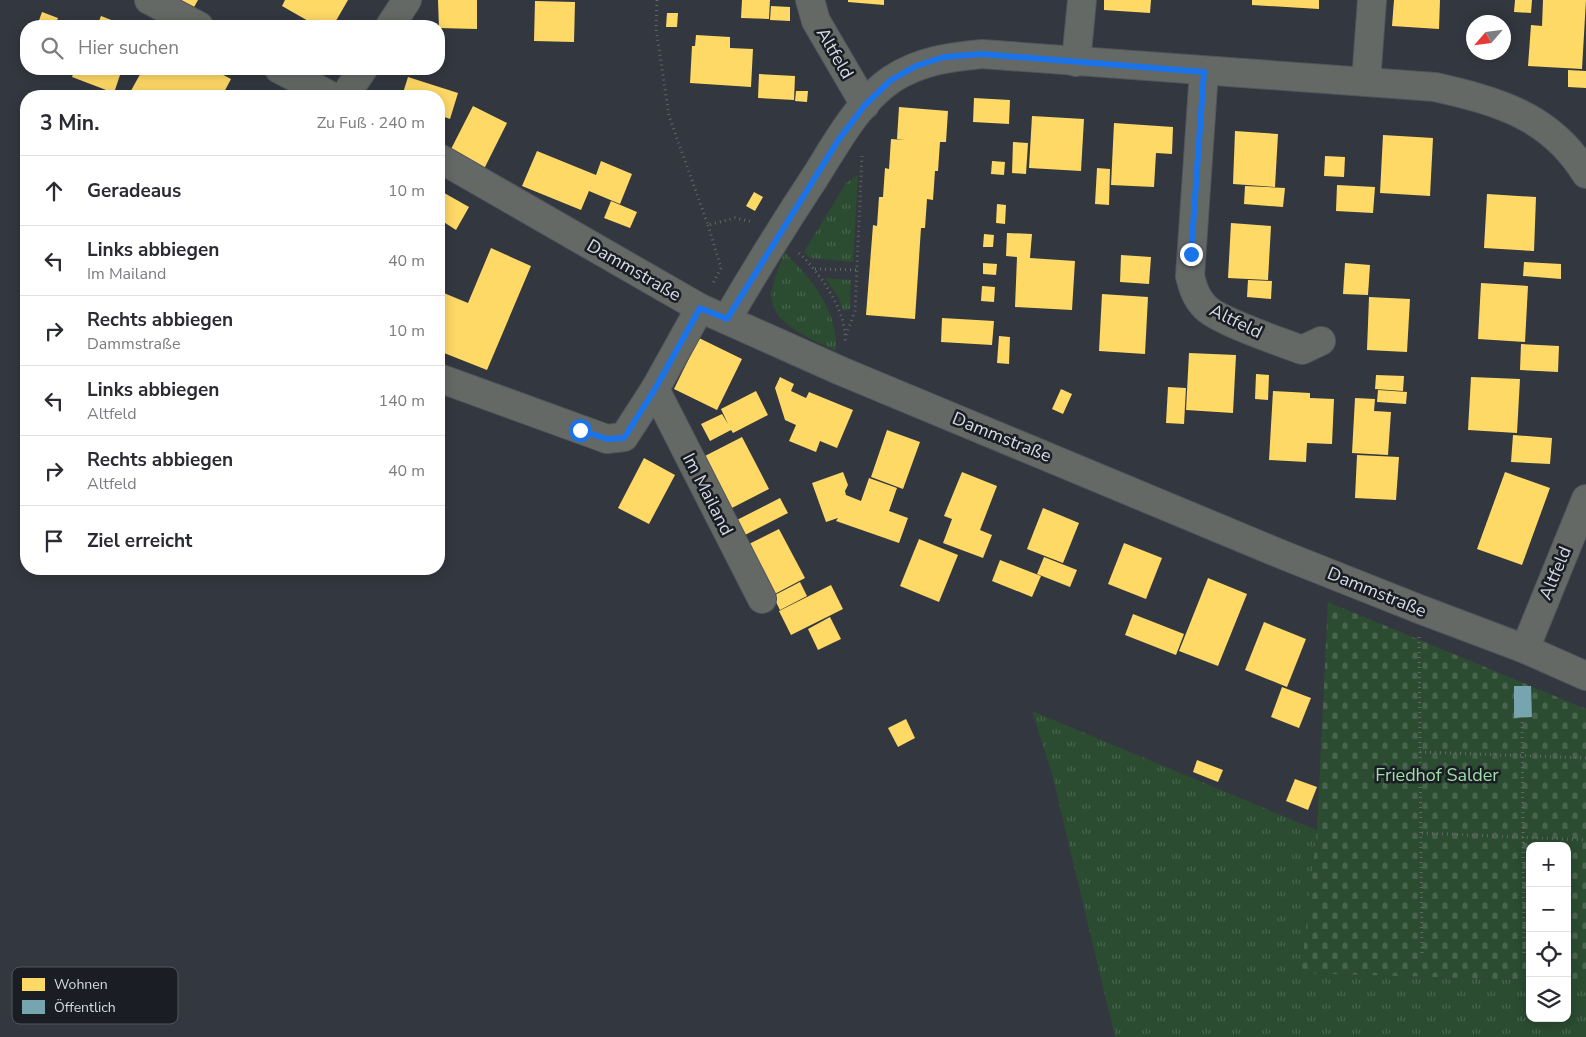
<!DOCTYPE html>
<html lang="de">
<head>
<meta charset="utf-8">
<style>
	body { margin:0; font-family:"Nunito Sans",sans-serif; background:#f2f2f3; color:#2b2b33 }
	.controls { position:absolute; right:15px; bottom:15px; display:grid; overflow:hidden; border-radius:10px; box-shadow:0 2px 12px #0003 }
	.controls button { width:45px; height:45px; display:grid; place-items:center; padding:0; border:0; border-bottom:1px solid #e1e1e2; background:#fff; color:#2b2b33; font:25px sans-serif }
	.compass { position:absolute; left:1466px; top:15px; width:45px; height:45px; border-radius:50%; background:#fff; box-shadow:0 2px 12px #0003; rotate:242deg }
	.stop { position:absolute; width:15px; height:15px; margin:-11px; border:4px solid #1a73e8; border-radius:50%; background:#fff }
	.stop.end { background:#1a73e8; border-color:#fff; box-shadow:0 1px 5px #0008 }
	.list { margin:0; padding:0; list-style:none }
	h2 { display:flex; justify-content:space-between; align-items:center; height:65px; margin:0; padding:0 20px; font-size:21px }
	h2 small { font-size:16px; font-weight:400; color:#7c7c81 }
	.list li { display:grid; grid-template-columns:32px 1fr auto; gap:15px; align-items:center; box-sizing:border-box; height:70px; padding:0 20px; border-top:1px solid #e1e1e2 }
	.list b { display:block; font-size:19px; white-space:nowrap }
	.list p { margin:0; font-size:16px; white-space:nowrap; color:#7c7c81 }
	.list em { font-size:16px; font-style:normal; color:#7c7c81 }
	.icon { flex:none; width:28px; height:28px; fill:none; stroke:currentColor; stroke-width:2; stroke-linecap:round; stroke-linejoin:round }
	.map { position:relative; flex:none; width:1586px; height:1037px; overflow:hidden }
	.search { position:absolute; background:#fff; box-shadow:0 2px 12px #0003; left:20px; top:20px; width:425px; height:55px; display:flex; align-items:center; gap:12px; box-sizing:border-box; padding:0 18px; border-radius:20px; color:#7c7c81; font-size:19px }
	.panel { position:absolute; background:#fff; box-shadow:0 2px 12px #0003; left:20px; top:90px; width:425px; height:485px; border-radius:20px }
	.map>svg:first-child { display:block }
	.grass { fill:url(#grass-tufts) }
	.cemetery { fill:url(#cemetery-stones) }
	.homes { fill:#ffd966 }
	.public { fill:#76a5af }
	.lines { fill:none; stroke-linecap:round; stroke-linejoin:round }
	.minor-casing { stroke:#51555c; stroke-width:30 }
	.path { stroke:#636766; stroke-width:3; stroke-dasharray:1 4; stroke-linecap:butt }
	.minor { stroke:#656966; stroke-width:28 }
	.route { stroke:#1a73e8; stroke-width:6 }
	.labels { text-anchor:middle; stroke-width:5; stroke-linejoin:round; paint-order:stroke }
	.street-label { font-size:18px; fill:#d5dae3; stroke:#1a1d24 }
	.park-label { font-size:18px; fill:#9fdfa6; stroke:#1a1d24 }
	.key { fill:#1a1d24; stroke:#52565d; stroke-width:1 }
	.key-label { font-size:14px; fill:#d5dae3 }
</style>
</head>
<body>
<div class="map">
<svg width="1586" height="1037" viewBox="0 0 1586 1037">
	<defs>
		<pattern id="grass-tufts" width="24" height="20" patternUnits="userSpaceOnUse" patternTransform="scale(1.25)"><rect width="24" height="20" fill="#2b4c31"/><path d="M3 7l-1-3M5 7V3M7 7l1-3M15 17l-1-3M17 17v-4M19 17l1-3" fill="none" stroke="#49654f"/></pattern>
		<pattern id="cemetery-stones" width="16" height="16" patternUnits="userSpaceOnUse" patternTransform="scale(1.25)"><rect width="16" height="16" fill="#2b4c31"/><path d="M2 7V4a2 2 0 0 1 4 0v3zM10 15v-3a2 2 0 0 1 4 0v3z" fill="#49654f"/></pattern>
	</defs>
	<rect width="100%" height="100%" fill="#33373f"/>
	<!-- grass -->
	<g class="grass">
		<path d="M858 175 853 262 810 258 804 252 846 183Z"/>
		<path d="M784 252C810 277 839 311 836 351 813 339 766 324 772 290 775 277 780 264 784 252Z"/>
		<path d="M825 278 851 280 850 310 843 311 839 298Z"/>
		<path d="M1032 711 1317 830 1302 973 1530 980V1018H1567V981H1586V1037H1115L1052 774Z"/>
	</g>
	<!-- cemetery -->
	<path class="cemetery" d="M1328 602 1586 709V981H1567V846H1530V980L1301 973 1317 830Z"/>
	<!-- homes -->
	<g class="homes">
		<path d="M177 0H198L193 9Z"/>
		<path d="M285 0H348L333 26H317L282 6Z"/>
		<path d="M438 0H477V29L439 28Z"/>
		<path d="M742 0H770L769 19 741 18Z"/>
		<path d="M848 0H884V5L848 2Z"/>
		<path d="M1104 0H1151L1150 13 1104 10Z"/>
		<path d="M1252 0H1319V9L1252 5Z"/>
		<path d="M1394 0H1440L1439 29 1392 26Z"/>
		<path d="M1515 0H1532L1531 13 1514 12Z"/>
		<path d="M1543 0H1586L1582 69 1528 66 1531 25 1542 26Z"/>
		<path d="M535 1 575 2 574 42 534 41Z"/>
		<path d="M771 6 790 7V21L770 20Z"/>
		<path d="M42 12 58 18 55 26H37Z"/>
		<path d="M667 13H678L677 27H666Z"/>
		<path d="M101 16 127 26H97Z"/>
		<path d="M696 35 730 37V48L753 49 751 87 690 83 692 46H695Z"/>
		<path d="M75 69H122L114 93 72 77Z"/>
		<path d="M143 69H212L231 79 222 96H128Z"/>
		<path d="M1568 70 1586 71V88L1568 87Z"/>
		<path d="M759 74 795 76 794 100 758 98Z"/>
		<path d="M408 77 458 93 450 119 439 115V96H402Z"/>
		<path d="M796 91H808L807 102 795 101Z"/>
		<path d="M974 98 1010 100 1009 124 973 122Z"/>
		<path d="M473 106 507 123 483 171 449 153Z"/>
		<path d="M899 107 948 111 946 142H940L938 171H935L933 200 927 199 925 228H921L915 319 866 315 873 225 877 226 879 197H883L885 168 889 169 891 139 905 140 897 139Z"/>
		<path d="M1032 116 1084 119 1081 171 1029 168Z"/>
		<path d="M1114 123 1173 127 1172 154 1156 153 1154 187 1111 185Z"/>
		<path d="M1235 131 1278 134 1275 187 1233 184Z"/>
		<path d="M1383 135 1433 138 1430 196 1380 193Z"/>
		<path d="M1013 142 1028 143 1026 174 1012 173Z"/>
		<path d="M537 151 596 175 601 161 632 174 620 204 589 191 581 210 522 186Z"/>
		<path d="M1325 156 1345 157 1344 177 1324 176Z"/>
		<path d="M992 161 1005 162 1004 175 991 174Z"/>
		<path d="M1097 168 1110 169 1109 205 1095 204Z"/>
		<path d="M1337 185 1375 187 1373 213 1336 211Z"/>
		<path d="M1245 186 1285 188 1283 207 1244 204Z"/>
		<path d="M439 190 469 207 456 230 439 219Z"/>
		<path d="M754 192 763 197 755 211 746 206Z"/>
		<path d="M1487 194 1536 197 1534 251 1484 248Z"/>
		<path d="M611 201 637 212 630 228 604 218Z"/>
		<path d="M997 204 1006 205 1005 224 996 223Z"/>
		<path d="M1231 223 1271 226 1268 280 1228 278Z"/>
		<path d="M1007 233 1032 234 1030 258 1075 261 1072 310 1015 307 1017 257 1006 256Z"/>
		<path d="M984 234 994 235 993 247H983Z"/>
		<path d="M491 248 531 266 487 370 439 351V291L468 303Z"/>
		<path d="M1121 255 1151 257 1149 284 1120 282Z"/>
		<path d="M1524 262 1561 264V279L1523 276Z"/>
		<path d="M983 263 997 264 996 275 983 274Z"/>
		<path d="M1345 263 1370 265 1368 295 1343 294Z"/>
		<path d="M1248 280 1272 281 1271 299 1247 297Z"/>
		<path d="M1481 283 1528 286 1525 342 1478 339Z"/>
		<path d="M982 286 995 287 994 302 981 301Z"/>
		<path d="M1102 294 1148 297 1145 354 1099 351Z"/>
		<path d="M1369 297 1410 299 1407 352 1367 350Z"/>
		<path d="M942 318 994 321 992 345 941 342Z"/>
		<path d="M999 336 1010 337 1009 364 997 363Z"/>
		<path d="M699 338 742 359 717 410 674 389Z"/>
		<path d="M1521 344 1559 346 1558 372 1520 370Z"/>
		<path d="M1189 353 1236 355 1233 413 1186 410Z"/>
		<path d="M1256 374 1269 375 1268 400 1255 399Z"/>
		<path d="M1376 375 1404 376 1403 391 1375 389Z"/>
		<path d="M780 377 794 384 791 391 806 398 809 392 853 410 837 448 820 441 816 452 789 441 796 425 785 420 775 388Z"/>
		<path d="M1471 377 1520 379 1517 433 1468 430Z"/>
		<path d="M1168 387 1186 388 1184 424 1166 423Z"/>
		<path d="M1061 389 1072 394 1063 414 1052 409Z"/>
		<path d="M1378 390 1407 392 1406 404 1377 402Z"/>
		<path d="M756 391 768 415 733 433 731 430 710 441 701 424 722 414 728 424 721 409Z"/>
		<path d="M1273 391 1310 393V398L1334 399 1332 444 1307 443 1306 462 1269 460Z"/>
		<path d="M1355 398 1375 399 1374 411 1391 412 1388 455 1352 453Z"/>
		<path d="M887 430 920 442 903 489 871 477Z"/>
		<path d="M1513 435 1552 438 1550 464 1511 462Z"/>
		<path d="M742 437 769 489 728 510 701 458Z"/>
		<path d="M1357 455 1399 457 1396 500 1355 498Z"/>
		<path d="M644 458 675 475 649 524 618 508Z"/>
		<path d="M843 472 848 485 845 491 846 495 861 501 869 478 897 488 889 511 908 518 899 543 836 521 838 518 826 522 812 483Z"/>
		<path d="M962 472 997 486 980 530 992 535 983 558 943 543 952 519 944 516Z"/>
		<path d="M1505 472 1550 488 1522 565 1477 549Z"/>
		<path d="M780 498 788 513 743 536 735 521Z"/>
		<path d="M1043 508 1079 523 1063 563 1027 549Z"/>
		<path d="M779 529 805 578 771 596 745 546Z"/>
		<path d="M919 539 958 555 939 602 900 586Z"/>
		<path d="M1124 543 1162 558 1146 599 1108 584Z"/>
		<path d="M1044 557 1077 570 1070 587 1037 574Z"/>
		<path d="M1000 560 1041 576 1032 597 992 581Z"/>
		<path d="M1208 578 1247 594 1218 666 1179 651Z"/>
		<path d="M800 582 807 596 780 610 773 596Z"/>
		<path d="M831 585 843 609 791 635 779 611Z"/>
		<path d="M1133 614 1184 634 1176 655 1125 635Z"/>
		<path d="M830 617 841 639 818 650 808 629Z"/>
		<path d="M1264 622 1306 639 1287 687 1245 670Z"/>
		<path d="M1282 687 1311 698 1299 728 1271 717Z"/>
		<path d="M906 719 915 738 898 747 888 728Z"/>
		<path d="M1197 760 1223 770 1218 782 1193 772Z"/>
		<path d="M1295 779 1317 787 1308 810 1286 801Z"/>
	</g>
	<!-- public -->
	<path class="public" d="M1514 686H1531L1532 717 1514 718Z"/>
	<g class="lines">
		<!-- minor casing -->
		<g class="minor-casing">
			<g id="minor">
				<path d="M149 0 199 26"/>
				<path d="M810 0 816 21 865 105"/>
				<path d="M390 26 407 0"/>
				<path d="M1076 62 1082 0"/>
				<path d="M279 69 331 96"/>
				<path d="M1204 71 1190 276C1193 288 1196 298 1205 307 1218 321 1281 342 1302 350L1321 341"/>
				<path d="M1366 82 1372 0"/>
				<path d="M346 94 363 69"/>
				<path d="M439 158 700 308 841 371 1283 555 1419 609 1525 649 1586 676"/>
				<path d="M727 319C755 271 784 224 815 177 836 144 858 102 892 79 920 61 949 57 982 54L1435 87C1497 101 1551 116 1586 174"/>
				<path d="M439 378 607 439 624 437 655 389 700 308"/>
				<path d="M655 389 762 599"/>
				<path d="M1525 649 1586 499"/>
			</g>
		</g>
		<!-- path -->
		<g class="path">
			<path d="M657 0 656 28 669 116 708 225 735 218 753 222"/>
			<path d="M708 225 721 268 713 283"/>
			<path d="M799 253C820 273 848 312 845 343"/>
			<path d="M815 269 857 270"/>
			<path d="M846 335 855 311 862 156"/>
			<path d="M1419 637 1422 954"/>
			<path d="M1522 717 1524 955"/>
			<path d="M1420 752 1586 758"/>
			<path d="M1422 833 1586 840"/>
		</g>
		<!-- minor -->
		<use href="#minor" class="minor"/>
	</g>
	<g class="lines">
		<!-- route -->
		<path class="route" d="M580 430 607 439 624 438 655 389 700 308 727 319 839 139 865 105 891 80 916 66 944 57 982 54 1204 72 1191 254"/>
	</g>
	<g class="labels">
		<!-- street labels -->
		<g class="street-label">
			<text transform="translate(835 53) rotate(60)" y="6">Altfeld</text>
			<text transform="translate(634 270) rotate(30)" y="6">Dammstraße</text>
			<text transform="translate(1236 321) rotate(26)" y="6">Altfeld</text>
			<text transform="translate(1002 437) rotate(22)" y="6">Dammstraße</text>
			<text transform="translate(708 494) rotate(63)" y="6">Im Mailand</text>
			<text transform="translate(1555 573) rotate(-67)" y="6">Altfeld</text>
			<text transform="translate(1377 592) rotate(22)" y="6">Dammstraße</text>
		</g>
		<!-- park labels -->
		<g class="park-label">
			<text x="1437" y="781">Friedhof Salder</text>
		</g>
	</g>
	<!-- legend -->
	<rect x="12" y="967" width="166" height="57" rx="8" class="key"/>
	<rect x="22" y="978" width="23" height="13" fill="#ffd966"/>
	<rect x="22" y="1000" width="23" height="14" fill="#76a5af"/>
	<g class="key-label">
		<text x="54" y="989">Wohnen</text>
		<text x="54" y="1012">Öffentlich</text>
	</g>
</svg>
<div class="controls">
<button>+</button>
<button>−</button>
<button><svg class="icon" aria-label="locate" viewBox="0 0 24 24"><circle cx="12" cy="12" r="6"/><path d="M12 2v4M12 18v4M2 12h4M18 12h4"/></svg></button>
<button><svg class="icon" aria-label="layers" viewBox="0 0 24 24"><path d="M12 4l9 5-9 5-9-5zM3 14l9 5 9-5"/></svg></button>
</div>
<svg class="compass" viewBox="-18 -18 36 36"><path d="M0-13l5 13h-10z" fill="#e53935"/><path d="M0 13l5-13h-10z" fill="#7c7c81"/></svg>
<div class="stop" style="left:580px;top:430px"></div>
<div class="stop end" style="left:1191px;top:254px"></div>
<div class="search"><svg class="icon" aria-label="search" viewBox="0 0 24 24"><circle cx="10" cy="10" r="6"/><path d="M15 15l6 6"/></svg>Hier suchen</div>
<section class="panel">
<h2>3 Min.<small>Zu Fuß · 240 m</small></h2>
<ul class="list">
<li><svg class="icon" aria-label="ahead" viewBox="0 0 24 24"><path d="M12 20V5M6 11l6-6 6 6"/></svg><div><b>Geradeaus</b></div><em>10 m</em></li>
<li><svg class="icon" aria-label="left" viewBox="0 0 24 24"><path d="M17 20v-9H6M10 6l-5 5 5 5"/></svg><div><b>Links abbiegen</b><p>Im Mailand</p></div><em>40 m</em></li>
<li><svg class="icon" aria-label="right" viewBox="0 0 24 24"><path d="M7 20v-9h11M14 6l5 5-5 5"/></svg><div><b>Rechts abbiegen</b><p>Dammstraße</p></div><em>10 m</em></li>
<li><svg class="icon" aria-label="left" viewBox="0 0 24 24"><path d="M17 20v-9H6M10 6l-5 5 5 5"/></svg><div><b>Links abbiegen</b><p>Altfeld</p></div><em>140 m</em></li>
<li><svg class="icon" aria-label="right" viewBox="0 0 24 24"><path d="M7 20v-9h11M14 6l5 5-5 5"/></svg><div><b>Rechts abbiegen</b><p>Altfeld</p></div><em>40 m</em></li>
<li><svg class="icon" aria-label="arrive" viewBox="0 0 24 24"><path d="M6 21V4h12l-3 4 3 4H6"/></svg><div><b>Ziel erreicht</b></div></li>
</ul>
</section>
</div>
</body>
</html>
